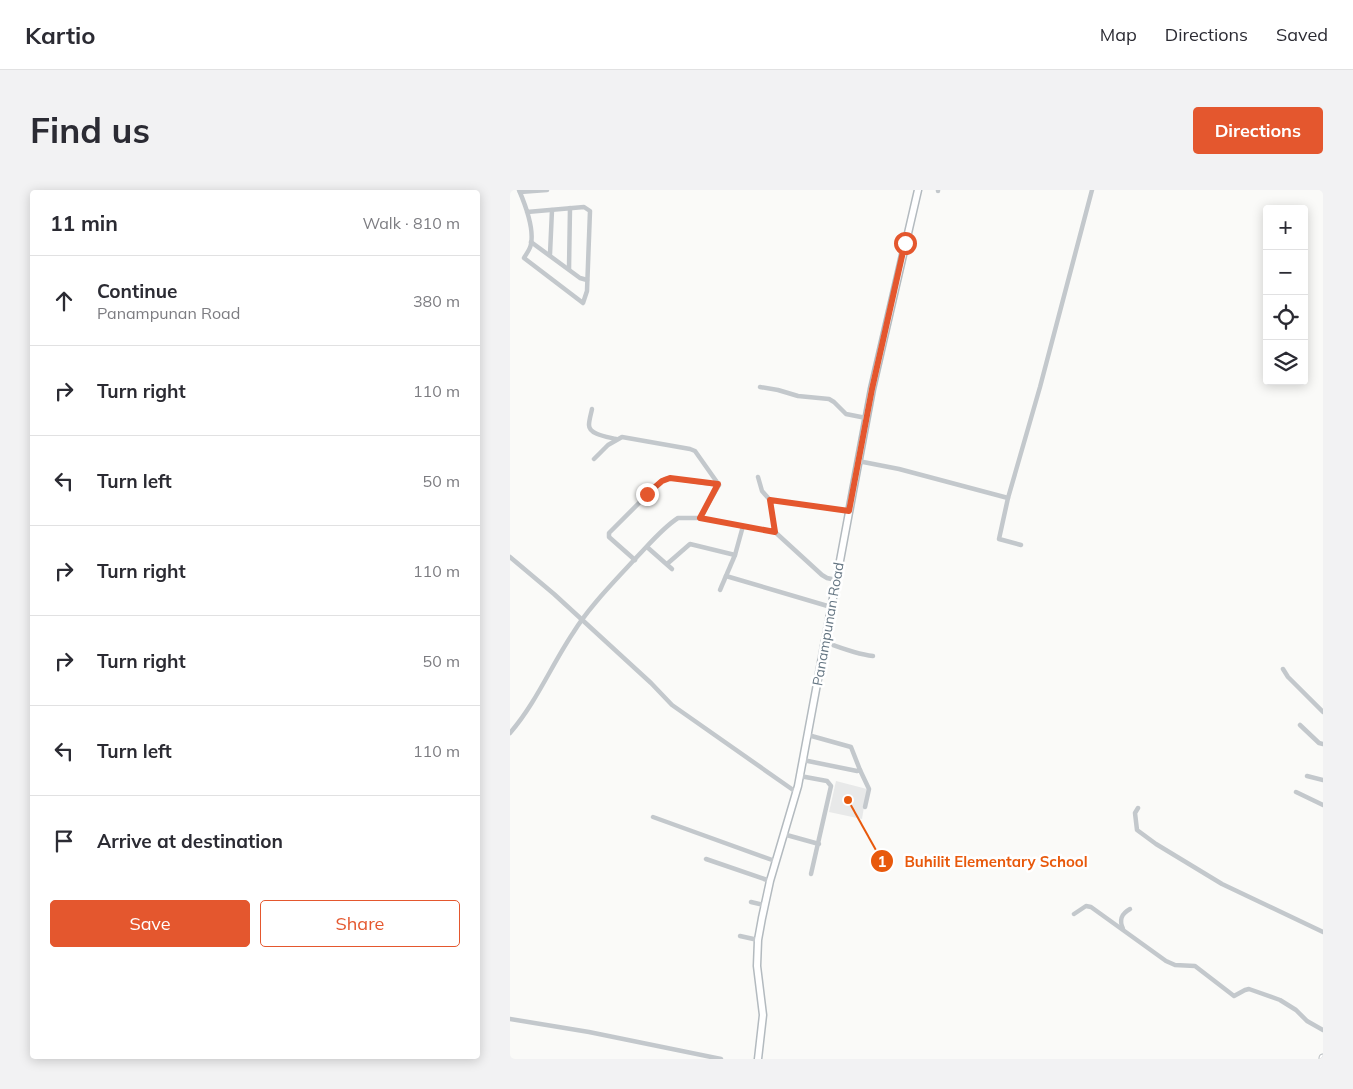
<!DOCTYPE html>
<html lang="en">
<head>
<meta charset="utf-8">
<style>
	body { margin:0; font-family:Mulish,sans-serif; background:#f2f2f3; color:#2b2b33 }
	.controls { position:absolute; right:15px; top:15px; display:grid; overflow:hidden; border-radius:5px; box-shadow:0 2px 12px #0003 }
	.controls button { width:45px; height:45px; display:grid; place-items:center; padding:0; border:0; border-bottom:1px solid #e1e1e2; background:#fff; color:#2b2b33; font:25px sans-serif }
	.stop { position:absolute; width:15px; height:15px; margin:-11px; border:4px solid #e4572e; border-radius:50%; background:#fff }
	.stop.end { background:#e4572e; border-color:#fff; box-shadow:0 1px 5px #0008 }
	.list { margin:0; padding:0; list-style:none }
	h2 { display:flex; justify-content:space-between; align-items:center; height:65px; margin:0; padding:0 20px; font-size:21px }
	h2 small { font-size:16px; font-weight:400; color:#7c7c81 }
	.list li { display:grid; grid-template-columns:32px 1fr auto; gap:15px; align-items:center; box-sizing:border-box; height:90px; padding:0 20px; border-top:1px solid #e1e1e2 }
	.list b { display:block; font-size:19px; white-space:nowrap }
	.list p { margin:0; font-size:16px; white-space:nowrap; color:#7c7c81 }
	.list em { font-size:16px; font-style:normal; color:#7c7c81 }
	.actions { display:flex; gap:10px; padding:15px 20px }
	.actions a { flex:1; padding:11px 0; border:1px solid #e4572e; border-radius:5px; text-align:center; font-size:18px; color:#e4572e }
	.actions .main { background:#e4572e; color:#fff }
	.icon { flex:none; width:28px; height:28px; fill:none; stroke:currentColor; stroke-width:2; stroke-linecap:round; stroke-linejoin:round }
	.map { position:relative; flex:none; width:813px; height:869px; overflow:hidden; border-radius:5px }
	header { display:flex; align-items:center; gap:30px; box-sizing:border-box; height:70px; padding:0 25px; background:#fff; border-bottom:1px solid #e1e1e2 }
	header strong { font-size:24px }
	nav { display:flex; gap:28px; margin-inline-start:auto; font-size:18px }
	.intro { display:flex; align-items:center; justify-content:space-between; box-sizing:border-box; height:120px; padding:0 30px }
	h1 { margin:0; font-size:35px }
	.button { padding:12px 22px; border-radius:5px; background:#e4572e; color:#fff; font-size:18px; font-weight:700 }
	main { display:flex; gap:30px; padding:0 30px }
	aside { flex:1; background:#fff; border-radius:5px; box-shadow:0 2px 12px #0003 }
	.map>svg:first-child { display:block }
	.built { fill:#e8e9e9 }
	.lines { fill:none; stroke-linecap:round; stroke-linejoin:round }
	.secondary-casing { stroke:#b3babf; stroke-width:9 }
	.primary-casing { stroke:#b5babe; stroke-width:9 }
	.street { stroke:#c3c8cc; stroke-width:4.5 }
	.secondary { stroke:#fff; stroke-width:6 }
	.primary { stroke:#fff; stroke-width:7 }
	.route { stroke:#e4572e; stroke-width:6 }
	.labels { text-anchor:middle; stroke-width:5; stroke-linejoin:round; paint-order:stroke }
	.street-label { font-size:14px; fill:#657683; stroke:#fff }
	.leader { fill:none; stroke:#e8590c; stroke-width:2 }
	.callout-dot { fill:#e8590c; stroke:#fff; stroke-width:2 }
	.mark-label { font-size:15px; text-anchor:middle; font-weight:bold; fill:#fff }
	.callout-label { font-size:15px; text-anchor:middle; font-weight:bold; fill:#e8590c; stroke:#fff; stroke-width:5; stroke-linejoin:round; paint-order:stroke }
</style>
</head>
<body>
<header>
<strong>Kartio</strong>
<nav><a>Map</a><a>Directions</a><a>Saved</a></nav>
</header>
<div class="intro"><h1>Find us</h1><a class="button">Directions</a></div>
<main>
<aside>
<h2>11 min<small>Walk · 810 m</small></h2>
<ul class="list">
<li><svg class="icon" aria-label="ahead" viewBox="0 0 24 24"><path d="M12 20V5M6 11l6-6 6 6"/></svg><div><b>Continue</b><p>Panampunan Road</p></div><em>380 m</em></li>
<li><svg class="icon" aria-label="right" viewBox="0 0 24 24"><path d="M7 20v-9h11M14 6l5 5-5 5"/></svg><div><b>Turn right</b></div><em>110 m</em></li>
<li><svg class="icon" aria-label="left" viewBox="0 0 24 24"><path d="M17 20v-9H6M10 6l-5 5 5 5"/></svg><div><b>Turn left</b></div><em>50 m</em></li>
<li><svg class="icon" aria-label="right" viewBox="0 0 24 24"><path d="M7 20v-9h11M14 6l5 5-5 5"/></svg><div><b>Turn right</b></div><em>110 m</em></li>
<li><svg class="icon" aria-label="right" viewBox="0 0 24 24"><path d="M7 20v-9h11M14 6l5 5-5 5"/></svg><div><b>Turn right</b></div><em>50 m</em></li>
<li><svg class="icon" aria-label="left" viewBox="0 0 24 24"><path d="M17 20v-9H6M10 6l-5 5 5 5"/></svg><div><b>Turn left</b></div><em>110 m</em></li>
<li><svg class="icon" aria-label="arrive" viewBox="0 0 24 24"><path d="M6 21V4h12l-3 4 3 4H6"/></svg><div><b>Arrive at destination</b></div></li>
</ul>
<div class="actions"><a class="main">Save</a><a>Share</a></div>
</aside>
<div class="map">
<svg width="813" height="869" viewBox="0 0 813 869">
	<rect width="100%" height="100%" fill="#fafaf8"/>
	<!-- built -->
	<path class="built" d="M326 591 357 599 352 629 319 622Z"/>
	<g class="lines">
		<!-- secondary casing -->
		<g class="secondary-casing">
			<path id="secondary" d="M248 869 253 825 247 776 248 750 252 728 260 691 288 596 362 199 408 0"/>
		</g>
		<!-- primary casing -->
		<g class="primary-casing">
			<path id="primary" d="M813 869V868"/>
		</g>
		<!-- street -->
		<g class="street">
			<path d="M9 0C15 14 24 39 21 54 20 60 16 64 14 68L73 113 77 101 80 21 74 17 17 22"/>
			<path d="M428 1V0"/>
			<path d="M10 2 37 0"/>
			<path d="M21 52 70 88 77 90"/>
			<path d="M40 64 42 20"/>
			<path d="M59 79 60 18"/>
			<path d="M250 197 268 200 288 206 319 209 324 212 336 224 356 228"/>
			<path d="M82 219C81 224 79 230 79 235 79 245 99 247 106 249"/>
			<path d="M84 269 98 255 112 247 180 259 185 261 209 295 190 328"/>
			<path d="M348 271 389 279 498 308 489 349 511 355"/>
			<path d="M248 287 252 301 260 310 265 342"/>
			<path d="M498 308 530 197 582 0"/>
			<path d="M260 310 339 321"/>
			<path d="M137 357 162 379"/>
			<path d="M0 367 44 404 141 493 162 515 286 602"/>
			<path d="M125 370 99 347V343L147 295 155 289 160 288 209 295"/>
			<path d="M157 374 180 354 225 365 233 336"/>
			<path d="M216 386 321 417"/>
			<path d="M210 400 225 365"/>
			<path d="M315 452C331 458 346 464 363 466"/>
			<path d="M773 479 778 487 813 522"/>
			<path d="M790 535 809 553 813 554"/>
			<path d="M0 543C26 513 41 476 63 443 79 417 103 393 124 370 138 356 151 339 168 328H190L265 342 312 385 317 388 326 390"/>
			<path d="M293 570 347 581 350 580 341 557 298 545"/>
			<path d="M350 580 359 599 355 617"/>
			<path d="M290 586 317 591 321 596 301 684"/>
			<path d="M797 586 813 590"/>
			<path d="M786 602 813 615"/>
			<path d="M628 618 625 623 627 640 646 654 712 694 813 742"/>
			<path d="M143 627 265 671"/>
			<path d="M273 644 309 654"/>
			<path d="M196 669 260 691"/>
			<path d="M241 712 254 715"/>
			<path d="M564 724 576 716 581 717 656 771 665 775 685 776 724 806 735 800 739 799 770 810 786 820 797 831 813 840"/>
			<path d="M613 739C609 730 611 724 620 719"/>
			<path d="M230 746 248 750"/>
			<path d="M0 829 79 842 211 869"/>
		</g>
		<!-- secondary -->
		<use href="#secondary" class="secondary"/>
		<!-- primary -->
		<use href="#primary" class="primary"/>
	</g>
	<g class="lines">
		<!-- route -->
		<path class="route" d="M137 304 152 291 160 288 208 294 190 328 265 342 260 310 339 321 362 199 395 53"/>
	</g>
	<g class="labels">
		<!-- street labels -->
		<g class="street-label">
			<text transform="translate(318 434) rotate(-80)" y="5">Panampunan Road</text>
		</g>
	</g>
	<!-- callouts -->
	<path class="leader" d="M338 610L372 671"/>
	<g class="callout-dot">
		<circle cx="338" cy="610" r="5"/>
		<circle cx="372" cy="671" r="12"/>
	</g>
	<g class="mark-label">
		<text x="372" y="677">1</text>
	</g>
	<g class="callout-label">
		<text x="486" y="677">Buhilit Elementary School</text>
	</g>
</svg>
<div class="controls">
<button>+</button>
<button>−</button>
<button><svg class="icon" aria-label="locate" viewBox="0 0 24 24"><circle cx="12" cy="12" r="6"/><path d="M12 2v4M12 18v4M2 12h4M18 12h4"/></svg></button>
<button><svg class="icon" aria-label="layers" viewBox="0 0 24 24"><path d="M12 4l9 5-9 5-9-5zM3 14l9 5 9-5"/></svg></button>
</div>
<div class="stop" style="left:395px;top:53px"></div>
<div class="stop end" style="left:137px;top:304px"></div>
</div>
</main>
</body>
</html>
